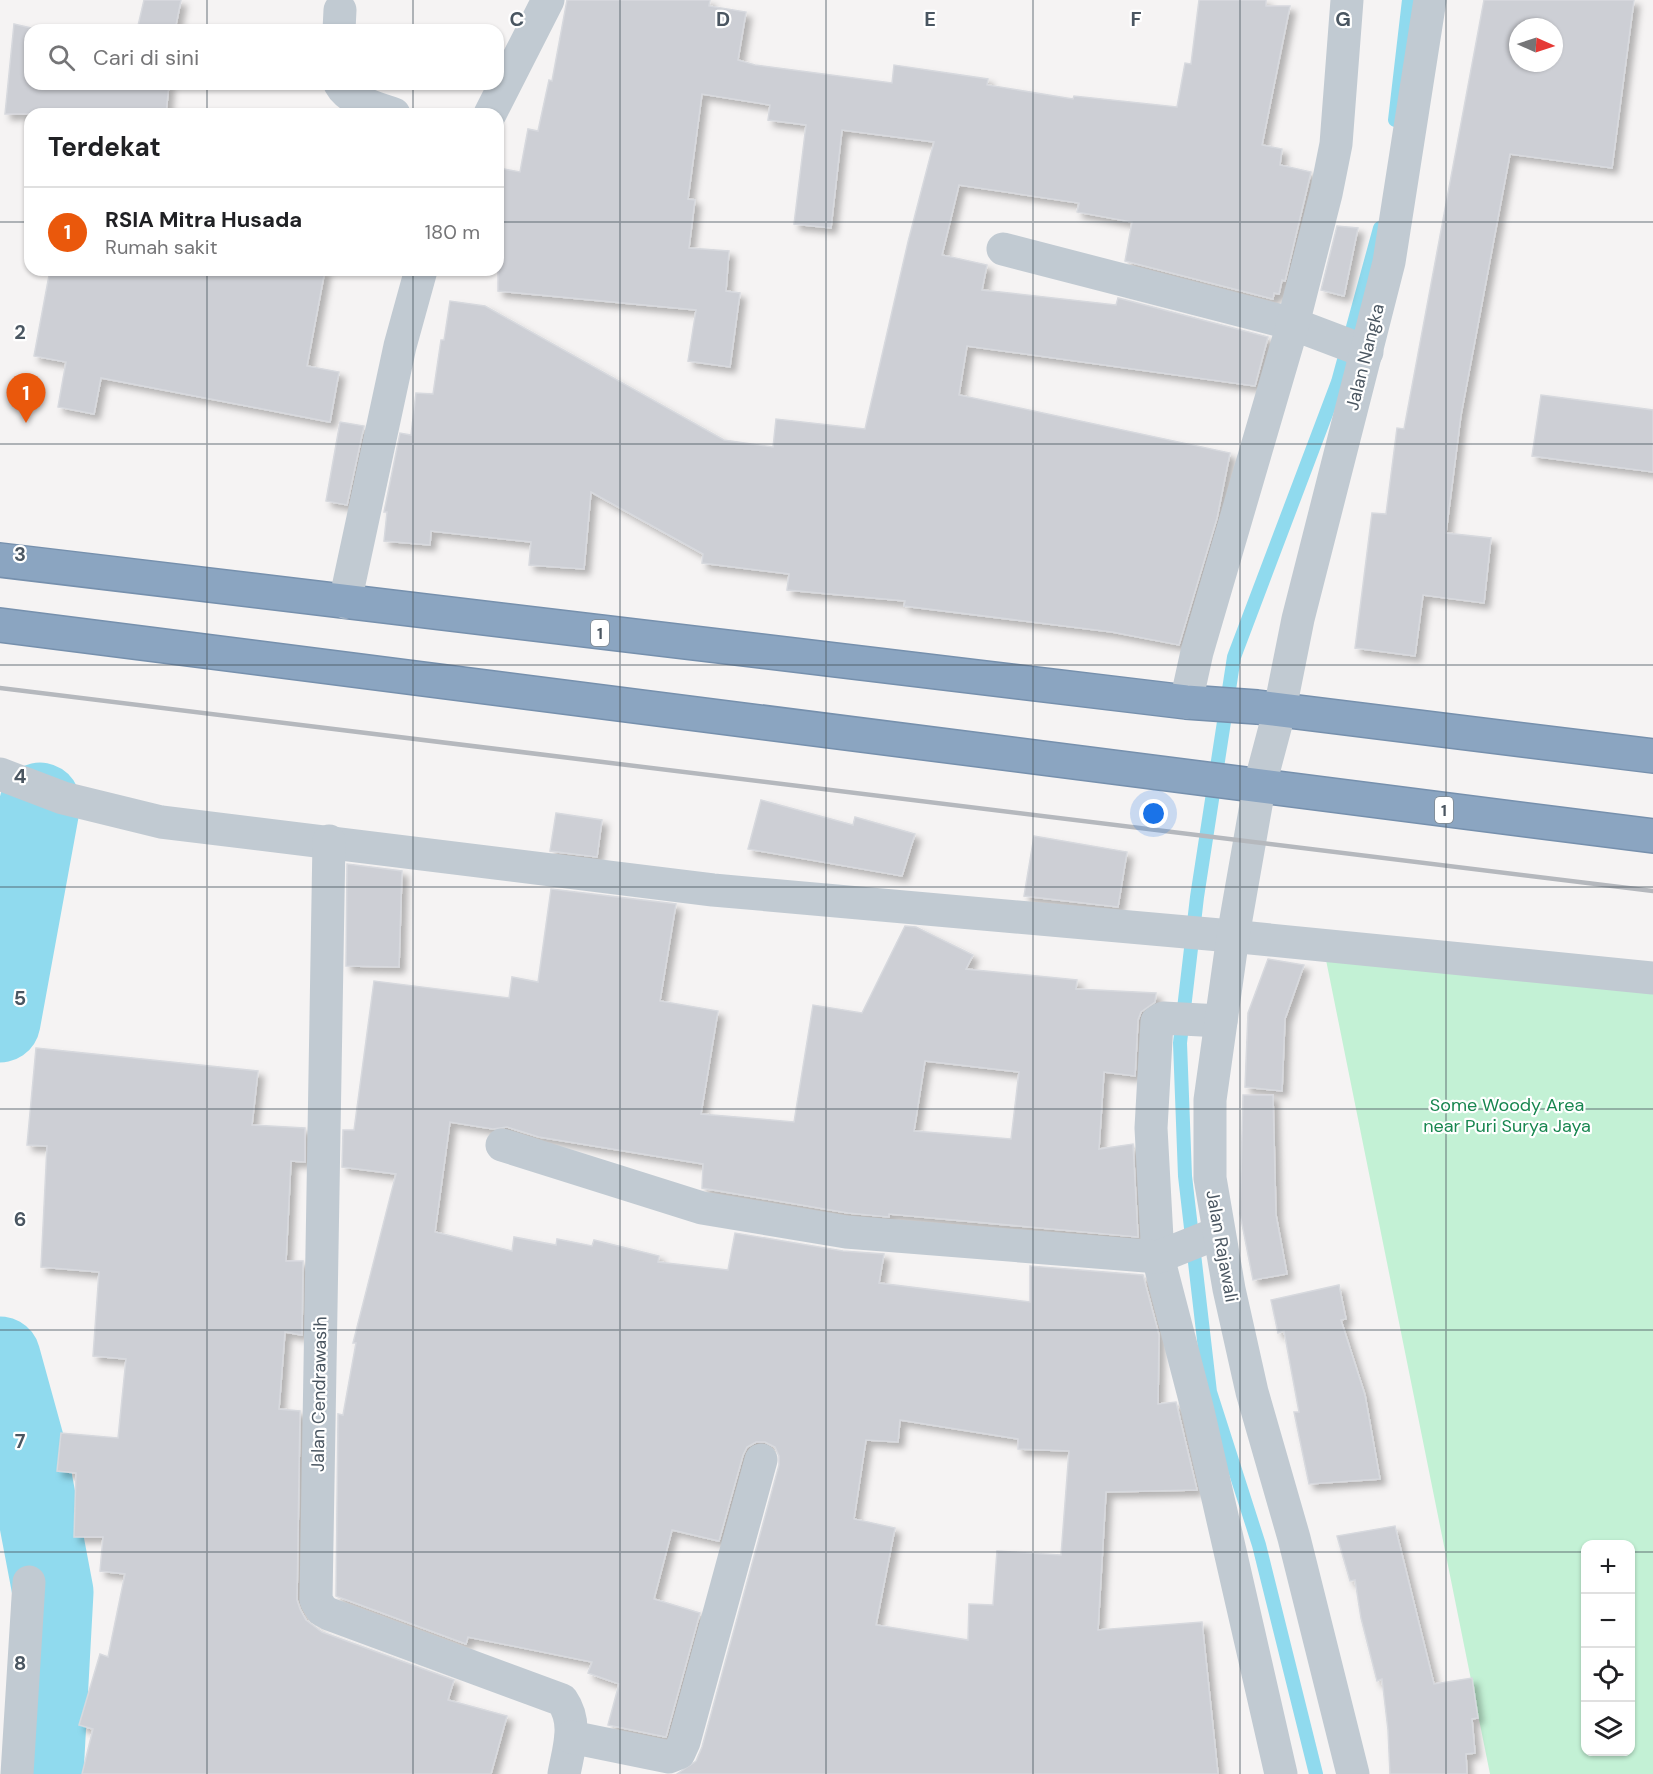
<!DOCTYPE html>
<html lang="id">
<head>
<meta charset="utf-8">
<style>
	body { margin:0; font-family:"DM Sans",sans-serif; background:#f2f2f2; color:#202124 }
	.controls { position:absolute; right:18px; bottom:18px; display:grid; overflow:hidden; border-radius:12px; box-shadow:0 2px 4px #0004 }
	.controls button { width:54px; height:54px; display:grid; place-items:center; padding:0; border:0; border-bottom:2px solid #e0e0e0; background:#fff; color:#202124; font:30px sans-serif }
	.compass { position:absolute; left:1509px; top:18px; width:54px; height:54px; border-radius:50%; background:#fff; box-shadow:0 2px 4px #0004; rotate:93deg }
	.you { position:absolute; left:1154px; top:814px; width:21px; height:21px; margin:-15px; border:4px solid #fff; border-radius:50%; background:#1a73e8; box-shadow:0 0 0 9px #1a73e833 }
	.badge { display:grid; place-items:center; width:39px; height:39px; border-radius:50%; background:#ea580c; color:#fff; font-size:20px; font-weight:700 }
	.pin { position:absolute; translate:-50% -50px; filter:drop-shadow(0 2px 3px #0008) }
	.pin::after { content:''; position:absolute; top:32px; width:21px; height:18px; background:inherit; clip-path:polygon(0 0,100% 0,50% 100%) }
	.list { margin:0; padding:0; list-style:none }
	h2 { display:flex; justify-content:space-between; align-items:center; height:78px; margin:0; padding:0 24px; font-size:26px }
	h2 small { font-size:20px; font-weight:400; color:#757577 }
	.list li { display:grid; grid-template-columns:39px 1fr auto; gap:18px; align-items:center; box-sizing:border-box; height:90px; padding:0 24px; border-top:2px solid #e0e0e0 }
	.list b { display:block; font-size:22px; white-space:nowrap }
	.list p { margin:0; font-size:20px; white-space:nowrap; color:#757577 }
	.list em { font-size:20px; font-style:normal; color:#757577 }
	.icon { flex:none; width:33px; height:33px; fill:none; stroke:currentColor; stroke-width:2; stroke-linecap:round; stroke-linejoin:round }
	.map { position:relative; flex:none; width:1653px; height:1774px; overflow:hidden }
	.search { position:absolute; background:#fff; box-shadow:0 2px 4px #0004; left:24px; top:24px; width:480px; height:66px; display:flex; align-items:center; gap:15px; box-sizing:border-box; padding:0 21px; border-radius:18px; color:#757577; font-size:22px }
	.panel { position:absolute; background:#fff; box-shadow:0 2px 4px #0004; left:24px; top:108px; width:480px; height:168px; border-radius:18px }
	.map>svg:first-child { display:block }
	.green { fill:#c3f1d5; fill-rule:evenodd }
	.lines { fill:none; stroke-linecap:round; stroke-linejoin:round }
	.stream { stroke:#90daee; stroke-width:14 }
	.river { stroke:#90daee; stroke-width:81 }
	.building { fill:#cdcfd5; stroke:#d7d9de; stroke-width:1.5; fill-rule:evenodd; filter:url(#shadow) }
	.highway-casing { stroke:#7690ad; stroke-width:36 }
	.minor { stroke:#c1cad2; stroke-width:33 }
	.highway { stroke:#8ba5c1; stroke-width:33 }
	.rail { stroke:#b5b8bd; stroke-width:4.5 }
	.grid { fill:none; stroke:#4a5661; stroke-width:1.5; stroke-opacity:0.55 }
	.labels { text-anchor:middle; stroke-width:4.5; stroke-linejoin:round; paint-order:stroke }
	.shield { fill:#fff; stroke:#808990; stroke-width:1.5 }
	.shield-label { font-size:16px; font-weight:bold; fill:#4a5661 }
	.street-label { font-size:18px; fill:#4a5661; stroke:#fff }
	.park-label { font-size:18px; fill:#17864f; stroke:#fff }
	.grid-label { font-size:20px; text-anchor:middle; font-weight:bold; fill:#4a5661; stroke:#fff; stroke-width:4.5; stroke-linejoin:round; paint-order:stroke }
</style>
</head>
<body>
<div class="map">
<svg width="1653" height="1774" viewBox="0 0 1653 1774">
	<defs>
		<filter id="shadow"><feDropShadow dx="5.5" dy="5.5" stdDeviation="3" flood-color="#0004"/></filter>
	</defs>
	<rect width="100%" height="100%" fill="#f5f3f3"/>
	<!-- green -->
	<path class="green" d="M1323 945 1653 985V1774H1490ZM1586 1544H1630V1752H1586Z"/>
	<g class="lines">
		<!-- stream -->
		<g class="stream">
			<path d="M1395 120 1409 0"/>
			<path d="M1316 1774 1259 1545 1210 1392 1185 1176 1180 1043 1197 897 1234 657 1338 382 1380 228"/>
		</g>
		<!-- river -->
		<g class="river">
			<path d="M0 1022 40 803"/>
			<path d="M0 1357 27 1455 53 1592 43 1774"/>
		</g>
	</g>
	<!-- building -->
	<g class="building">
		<path d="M144 0H181L175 30H137Z"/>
		<path d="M567 0H710L709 6 746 12 738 60 755 65 892 83 894 65 988 79 987 85 1073 99 1074 96 1177 107 1185 63 1191 64 1199 0H1266V6H1290L1262 145 1282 149 1280 165 1311 172 1285 281 1282 280 1279 294 1274 293 1273 299 1125 261 1132 222 1077 212 1079 203 959 185 942 255 987 265 982 290 1116 305 1118 298 1268 337 1255 386 967 346 959 395 1230 453 1217 518 1179 645 1112 632 904 606 905 601 787 590 789 574 702 563 703 554 591 492 584 569 529 565 531 542 431 531 430 545 384 541 387 512H384L400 433 411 435 416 393 433 394 441 340H444L450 301 485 306 724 440 773 447 776 419 865 429 908 242 934 142 842 130 831 228 794 224 806 125 768 120 770 105 702 94 688 199 695 200 689 248 729 251 726 291 740 293 730 367 688 361 696 310 498 291V168L520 172 528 129 538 131 549 80 552 81Z"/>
		<path d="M1484 0H1634L1612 168 1510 154 1461 415 1446 533 1491 538 1484 603 1423 595 1415 656 1355 648 1372 513 1386 514 1397 428 1404 429ZM1518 27H1554V63H1518Z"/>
		<path d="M14 24 40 30H30V84H169L166 114H5Z"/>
		<path d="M1337 226 1358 228 1344 296 1321 290Z"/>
		<path d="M50 270H325L307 366 339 372 330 422 101 378 94 414 58 407 66 362 34 356Z"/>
		<path d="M1541 395 1653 410V472L1532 456Z"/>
		<path d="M340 422 364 426 347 505 326 501Z"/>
		<path d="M761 800 853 825 855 817 915 834 902 876 748 849Z"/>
		<path d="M556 813 602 820 597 857 550 851Z"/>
		<path d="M1034 836 1127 852 1118 907 1024 896Z"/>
		<path d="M347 864 402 871 399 967 346 966Z"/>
		<path d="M551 889 676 904 660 1001 718 1011 701 1114 794 1122 813 1005 862 1013 905 926 916 927 973 955 966 969 1077 980 1076 989 1156 993 1155 1002 1141 1012 1138 1020 1135 1076 1104 1072 1099 1149 1133 1144 1138 1237 889 1214V1217L848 1213 702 1188 703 1164 539 1137 507 1127 493 1129 450 1122 435 1232 512 1251 514 1237 556 1245 557 1239 592 1246 594 1240 659 1256 658 1262 728 1270 735 1233 843 1251 884 1254 879 1283 1030 1302V1266L1143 1275 1159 1335 1158 1404 1176 1402 1197 1490 1106 1492 1098 1630 1202 1622 1218 1774H677L696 1761 702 1747 779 1465V1456L775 1447 765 1442H756L747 1447 743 1455 719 1541 672 1530 654 1599 700 1613 666 1737 608 1725 619 1684 588 1673 592 1662 468 1637 466 1644 336 1596 338 1414 343 1415 356 1343H353L396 1174 342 1167 343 1130H354L374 981 509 998 512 977 538 982ZM925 1061 1019 1072 1011 1139 914 1131ZM900 1420 1018 1439V1449L1069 1451 1061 1555 997 1551 993 1605 969 1604 968 1640 876 1625 895 1528 854 1519 866 1440 898 1442Z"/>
		<path d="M1268 959 1304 965 1285 1019 1282 1091 1245 1087 1248 1013Z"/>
		<path d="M36 1048 258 1071 252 1125 305 1128V1162L291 1161 286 1261H303L302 1335 285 1332 279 1409 300 1411 297 1600 300 1609 306 1620 322 1632 454 1680 448 1700 507 1716 491 1774H82L93 1729 79 1725 100 1654 108 1657 125 1574 100 1571 103 1537H74L76 1473 57 1471 61 1433 118 1438 126 1359 93 1356 99 1272 41 1267 47 1146 27 1145Z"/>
		<path d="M1243 1095H1273L1276 1215 1287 1274 1253 1280 1240 1214Z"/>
		<path d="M1339 1285 1346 1319 1341 1320 1365 1395 1380 1479 1309 1484 1294 1412H1299L1284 1331 1278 1333 1271 1300Z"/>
		<path d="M1395 1526 1434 1684 1472 1678 1478 1718 1472 1719 1475 1753 1466 1754 1467 1774H1390L1388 1730 1382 1679 1377 1681 1361 1618 1355 1580 1350 1581 1337 1536Z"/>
	</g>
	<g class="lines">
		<!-- highway casing -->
		<g class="highway-casing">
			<g id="highway">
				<path d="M0 560 1186 702 1257 707 1653 756"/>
				<path d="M0 625 1653 836"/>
			</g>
		</g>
		<!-- minor -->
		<g class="minor">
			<path d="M339 30 340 10"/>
			<path d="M340 84C349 101 377 108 394 114"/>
			<path d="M490 114 548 0"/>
			<path d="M1003 249 1293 324 1367 352"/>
			<path d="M345 602 400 346 421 270"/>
			<path d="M1186 702 1197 652 1293 324 1326 194 1336 144 1347 0"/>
			<path d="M0 774 63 798 161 822 713 890 1220 935 1653 978"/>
			<path d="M329 841 316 1600 322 1610 329 1614 562 1700C578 1723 569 1747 564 1774"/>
			<path d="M1221 1021 1163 1018 1157 1022 1151 1128 1158 1257 1198 1411 1281 1774"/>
			<path d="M502 1145 702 1208 846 1232 1158 1257 1218 1233"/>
			<path d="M571 1737 669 1757 679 1753 684 1742 761 1460"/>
			<path d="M17 1774 29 1582"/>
			<path d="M1353 1774 1294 1538 1252 1392 1229 1289 1210 1178V1100L1233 936 1259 788 1280 709 1298 619 1389 262 1430 0"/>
		</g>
		<!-- highway -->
		<use href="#highway" class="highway"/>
		<!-- rail -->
		<path class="rail" d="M0 688 1653 891"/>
	</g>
	<!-- grid -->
	<path class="grid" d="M207 0V30M413 0V30M620 0V1774M826 0V1774M1033 0V1774M1240 0V1774M1446 0V1774M207 84V114M413 84V114M0 222H30M498 222H1653M207 270V1774M413 270V1774M0 444H1653M0 665H1653M0 887H1653M0 1109H1653M0 1330H1653M0 1552H1586M1630 1552H1653"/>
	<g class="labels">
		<!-- shield labels -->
		<g class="shield">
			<rect x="591" y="620" width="18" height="26" rx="4.5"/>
			<rect x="1435" y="797" width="18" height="26" rx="4.5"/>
		</g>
		<g class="shield-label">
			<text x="600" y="639">1</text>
			<text x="1444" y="816">1</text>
		</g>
		<!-- street labels -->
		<g class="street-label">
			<text transform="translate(1365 357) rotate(-76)" y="6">Jalan Nangka</text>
			<text transform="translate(1222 1246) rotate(80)" y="6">Jalan Rajawali</text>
			<text transform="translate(319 1394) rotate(-89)" y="6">Jalan Cendrawasih</text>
		</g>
		<!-- park labels -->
		<g class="park-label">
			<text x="1507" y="1111">Some Woody Area<tspan x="1507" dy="21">near Puri Surya Jaya</tspan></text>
		</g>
	</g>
	<g class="grid-label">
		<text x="517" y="26">C</text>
		<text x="723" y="26">D</text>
		<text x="930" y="26">E</text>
		<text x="1136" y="26">F</text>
		<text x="1343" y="26">G</text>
		<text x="20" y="339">2</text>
		<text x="20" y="561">3</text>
		<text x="20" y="783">4</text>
		<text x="20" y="1005">5</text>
		<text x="20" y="1226">6</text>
		<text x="20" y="1448">7</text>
		<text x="20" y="1670">8</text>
	</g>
</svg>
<div class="controls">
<button>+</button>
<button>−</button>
<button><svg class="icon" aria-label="locate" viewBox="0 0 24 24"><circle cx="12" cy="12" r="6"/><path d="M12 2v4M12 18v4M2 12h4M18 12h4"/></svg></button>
<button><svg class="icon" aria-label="layers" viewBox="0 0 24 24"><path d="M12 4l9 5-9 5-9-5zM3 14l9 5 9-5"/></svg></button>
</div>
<svg class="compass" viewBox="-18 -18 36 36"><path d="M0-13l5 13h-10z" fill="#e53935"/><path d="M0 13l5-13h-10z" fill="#757577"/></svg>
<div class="you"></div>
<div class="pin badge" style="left:26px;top:423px">1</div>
<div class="search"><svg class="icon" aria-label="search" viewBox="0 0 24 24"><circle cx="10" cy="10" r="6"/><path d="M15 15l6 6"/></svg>Cari di sini</div>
<section class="panel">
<h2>Terdekat<small></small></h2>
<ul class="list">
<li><span class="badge">1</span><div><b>RSIA Mitra Husada</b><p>Rumah sakit</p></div><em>180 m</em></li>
</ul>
</section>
</div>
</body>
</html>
